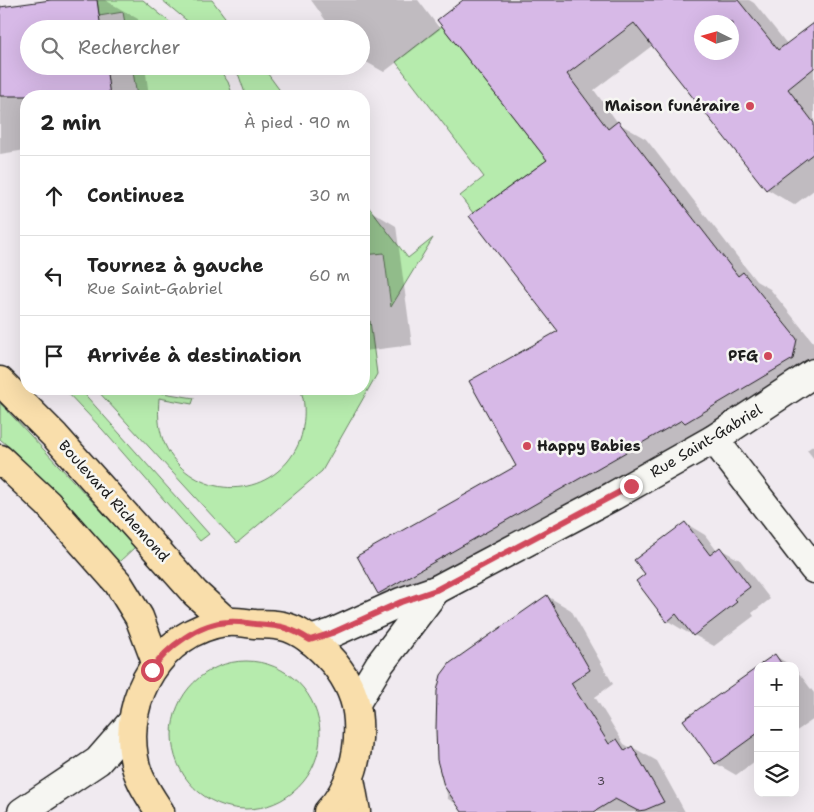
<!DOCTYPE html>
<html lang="fr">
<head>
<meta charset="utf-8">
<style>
	body { margin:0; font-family:"Shantell Sans",sans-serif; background:#f6f6f6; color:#222 }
	.controls { position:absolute; right:15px; bottom:15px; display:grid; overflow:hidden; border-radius:10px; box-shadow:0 5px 20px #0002 }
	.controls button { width:45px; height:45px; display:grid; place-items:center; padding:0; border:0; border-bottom:1px solid #e0e0e0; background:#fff; color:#222; font:25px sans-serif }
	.compass { position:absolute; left:694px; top:15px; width:45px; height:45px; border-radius:50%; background:#fff; box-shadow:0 5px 20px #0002; rotate:275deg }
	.stop { position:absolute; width:15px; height:15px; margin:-11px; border:4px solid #d1495b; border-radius:50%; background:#fff }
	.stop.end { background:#d1495b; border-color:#fff; box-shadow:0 1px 5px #0008 }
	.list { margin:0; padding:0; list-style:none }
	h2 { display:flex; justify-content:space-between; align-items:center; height:65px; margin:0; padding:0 20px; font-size:21px }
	h2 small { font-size:16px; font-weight:400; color:#767676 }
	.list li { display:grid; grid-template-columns:32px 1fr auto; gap:15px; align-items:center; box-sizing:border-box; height:80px; padding:0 20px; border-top:1px solid #e0e0e0 }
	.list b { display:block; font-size:19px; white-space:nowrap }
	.list p { margin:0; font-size:16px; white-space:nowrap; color:#767676 }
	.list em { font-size:16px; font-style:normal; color:#767676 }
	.icon { flex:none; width:28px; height:28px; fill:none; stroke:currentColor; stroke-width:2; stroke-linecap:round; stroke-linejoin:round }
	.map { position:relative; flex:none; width:814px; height:812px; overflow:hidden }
	.search { position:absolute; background:#fff; box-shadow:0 5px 20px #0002; left:20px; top:20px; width:350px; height:55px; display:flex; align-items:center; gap:12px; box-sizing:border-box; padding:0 18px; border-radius:28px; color:#767676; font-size:19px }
	.panel { position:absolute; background:#fff; box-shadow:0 5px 20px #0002; left:20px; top:90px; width:350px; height:305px; border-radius:20px }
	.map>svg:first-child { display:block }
	.green { fill:#b6ebad; stroke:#698464 }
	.shadow { fill:#0003; fill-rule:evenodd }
	.building { fill:#d7b9e7; stroke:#1c1c1c; fill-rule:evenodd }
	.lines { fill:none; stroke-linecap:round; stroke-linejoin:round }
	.minor-casing { stroke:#1c1c1c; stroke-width:31 }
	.major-casing { stroke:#1c1c1c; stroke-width:31 }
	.minor { stroke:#f6f6f2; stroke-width:28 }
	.major { stroke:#f9deab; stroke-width:28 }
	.route { stroke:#d1495b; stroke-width:6 }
	.poi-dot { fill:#d1495b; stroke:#f6f6f2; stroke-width:2 }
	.labels { text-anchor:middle; stroke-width:5; stroke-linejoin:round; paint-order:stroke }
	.number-label { font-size:12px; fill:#4b434f }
	.poi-label { font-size:15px; font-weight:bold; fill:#1c1c1c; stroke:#f6f6f2; text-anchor:end }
	.street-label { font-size:15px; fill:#1c1c1c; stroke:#f6f6f2 }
</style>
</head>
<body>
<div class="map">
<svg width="814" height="812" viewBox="0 0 814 812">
	<rect width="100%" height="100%" fill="#f0eaf0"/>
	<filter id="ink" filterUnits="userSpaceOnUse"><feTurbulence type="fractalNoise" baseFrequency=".02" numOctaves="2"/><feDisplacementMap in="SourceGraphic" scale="10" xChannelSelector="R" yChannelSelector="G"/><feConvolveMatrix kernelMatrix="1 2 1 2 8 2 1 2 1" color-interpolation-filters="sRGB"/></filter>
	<g filter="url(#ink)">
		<!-- green -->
		<g class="green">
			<path d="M97 0H143L178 29H126L123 12 99 16Z"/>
			<path d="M162 0H212L234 29H197Z"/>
			<path d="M442 26 547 160 473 213 460 196 484 177 396 62Z"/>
			<path d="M132 66H217L228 82 233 96H137Z"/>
			<path d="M232 66H262L284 96H246L239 76Z"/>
			<path d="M364 201 408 258 433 238 391 307 384 253 364 255Z"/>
			<path d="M370 321 377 374 322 471 237 543 96 389H138L194 398 192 404 159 398C158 412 158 426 163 440 183 492 252 505 288 461 296 451 302 439 303 426 305 414 305 400 300 389H364V322Z"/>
			<path d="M64 389H80L209 534 200 541 102 429Z"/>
			<path d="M0 403 135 547 119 562 16 453 0 439Z"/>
			<circle cx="246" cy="735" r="74"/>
		</g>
		<!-- shadow -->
		<g class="shadow">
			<path d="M60 0H105L138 19 140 29H29V66H145L149 96H26V150L0 154V8Z"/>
			<path d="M311 0H418L440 29 384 72 361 59V29H332Z"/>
			<path d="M465 0H749L754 3 787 44 814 25V190L794 205 767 189 653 45 594 90 618 123 646 139 756 281 770 289 814 343V379L407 609 379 593 517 466 560 331 548 161ZM702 22H732V52H702Z"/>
			<path d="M364 207 396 226 412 345 364 351Z"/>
			<path d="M814 445V459L807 450Z"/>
			<path d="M685 523 705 535 717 551 720 549 740 560 770 599 752 613 754 616 714 646 694 635 690 631 688 633 668 621 646 574Z"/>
			<path d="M547 596 571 610 613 684 595 697 624 744 631 748 632 747 657 761 685 812H466L464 808 448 799 439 760Z"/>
			<path d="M775 656 792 666H761Z"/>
			<path d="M758 668V759L736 775 715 763Z"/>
			<path d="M795 668 814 693V719L795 732Z"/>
		</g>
		<!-- building -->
		<g class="building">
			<path d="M51 0H97L101 29H29V66H106L110 96H0V7Z"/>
			<path d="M463 0H738L778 50 814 23V68L788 89 814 123V153L766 190 634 23 567 74 608 129 618 121 738 276 743 272 797 339 793 359 685 423 682 420 378 594 357 556 516 466 469 381 558 331 469 216 547 160 437 20ZM702 22H732V52H702Z"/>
			<path d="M685 522 710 555 720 547 750 587 734 599 737 602 693 636 676 614 667 622 636 581 645 574 634 560Z"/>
			<path d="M547 595 590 670 571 683 609 744 617 739 625 751 632 746 664 802 645 810 638 811 615 799 594 812H462L444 786 437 760 436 729 437 691 441 675 450 663Z"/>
			<path d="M775 654 783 666H759L762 663Z"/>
			<path d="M758 667V733L715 764 683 720Z"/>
		</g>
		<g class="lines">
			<!-- minor casing -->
			<g class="minor-casing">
				<g id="minor">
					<path d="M714 439 814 569"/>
					<path d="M310 640 332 633 401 602 436 590 613 496 714 439 814 373"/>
					<path d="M356 703 379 665 436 590"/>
					<path d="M22 812 98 761 132 722"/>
				</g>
			</g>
			<!-- major casing -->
			<g class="major-casing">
				<g id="major">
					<path d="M0 381 55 436 195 593 227 622"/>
					<path d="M0 459 48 504 118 583 139 617 156 662"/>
					<path d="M350 779 356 812"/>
					<path d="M160 812C149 795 137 778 134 758 123 697 161 632 225 622 235 621 246 623 255 624 264 624 273 624 282 626 302 630 321 648 334 663 347 679 357 699 358 721 360 753 351 788 328 812"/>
				</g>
			</g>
			<!-- minor -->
			<use href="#minor" class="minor"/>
			<!-- major -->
			<use href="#major" class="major"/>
		</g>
	</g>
	<g class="lines" filter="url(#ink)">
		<!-- route -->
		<path class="route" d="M152 670C166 647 200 623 228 622 237 621 246 623 255 624 280 626 288 626 310 640L332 633 401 602 436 590 631 486"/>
	</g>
	<!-- markers -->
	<g class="poi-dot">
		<circle cx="750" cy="106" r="5"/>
		<circle cx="768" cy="356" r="5"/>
		<circle cx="527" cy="446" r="5"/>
	</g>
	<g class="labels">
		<!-- number labels -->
		<g class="number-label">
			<text x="601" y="785">3</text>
		</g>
		<!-- poi labels -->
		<g class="poi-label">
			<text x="740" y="111">Maison funéraire</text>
			<text x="758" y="361">PFG</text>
			<text x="537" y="451" text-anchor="start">Happy Babies</text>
		</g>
		<!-- street labels -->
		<g class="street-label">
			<text transform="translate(706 441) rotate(-31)" y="5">Rue Saint-Gabriel</text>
			<text transform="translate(114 501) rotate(48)" y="5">Boulevard Richemond</text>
		</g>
	</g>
</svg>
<div class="controls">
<button>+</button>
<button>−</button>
<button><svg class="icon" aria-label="layers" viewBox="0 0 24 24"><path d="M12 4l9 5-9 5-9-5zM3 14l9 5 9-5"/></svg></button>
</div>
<svg class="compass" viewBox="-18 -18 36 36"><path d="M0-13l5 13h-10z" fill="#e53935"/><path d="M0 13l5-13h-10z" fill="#767676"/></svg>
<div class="stop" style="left:152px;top:670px"></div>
<div class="stop end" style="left:631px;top:486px"></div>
<div class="search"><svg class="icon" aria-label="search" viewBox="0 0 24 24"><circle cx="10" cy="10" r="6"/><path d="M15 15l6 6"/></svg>Rechercher</div>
<section class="panel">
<h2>2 min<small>À pied · 90 m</small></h2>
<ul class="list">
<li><svg class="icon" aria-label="ahead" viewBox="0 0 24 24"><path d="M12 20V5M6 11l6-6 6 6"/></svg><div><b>Continuez</b></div><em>30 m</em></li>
<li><svg class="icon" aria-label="left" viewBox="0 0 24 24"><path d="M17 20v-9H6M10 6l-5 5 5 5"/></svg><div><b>Tournez à gauche</b><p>Rue Saint-Gabriel</p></div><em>60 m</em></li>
<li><svg class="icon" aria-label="arrive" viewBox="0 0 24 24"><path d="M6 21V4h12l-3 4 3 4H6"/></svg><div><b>Arrivée à destination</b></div></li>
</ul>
</section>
</div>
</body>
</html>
